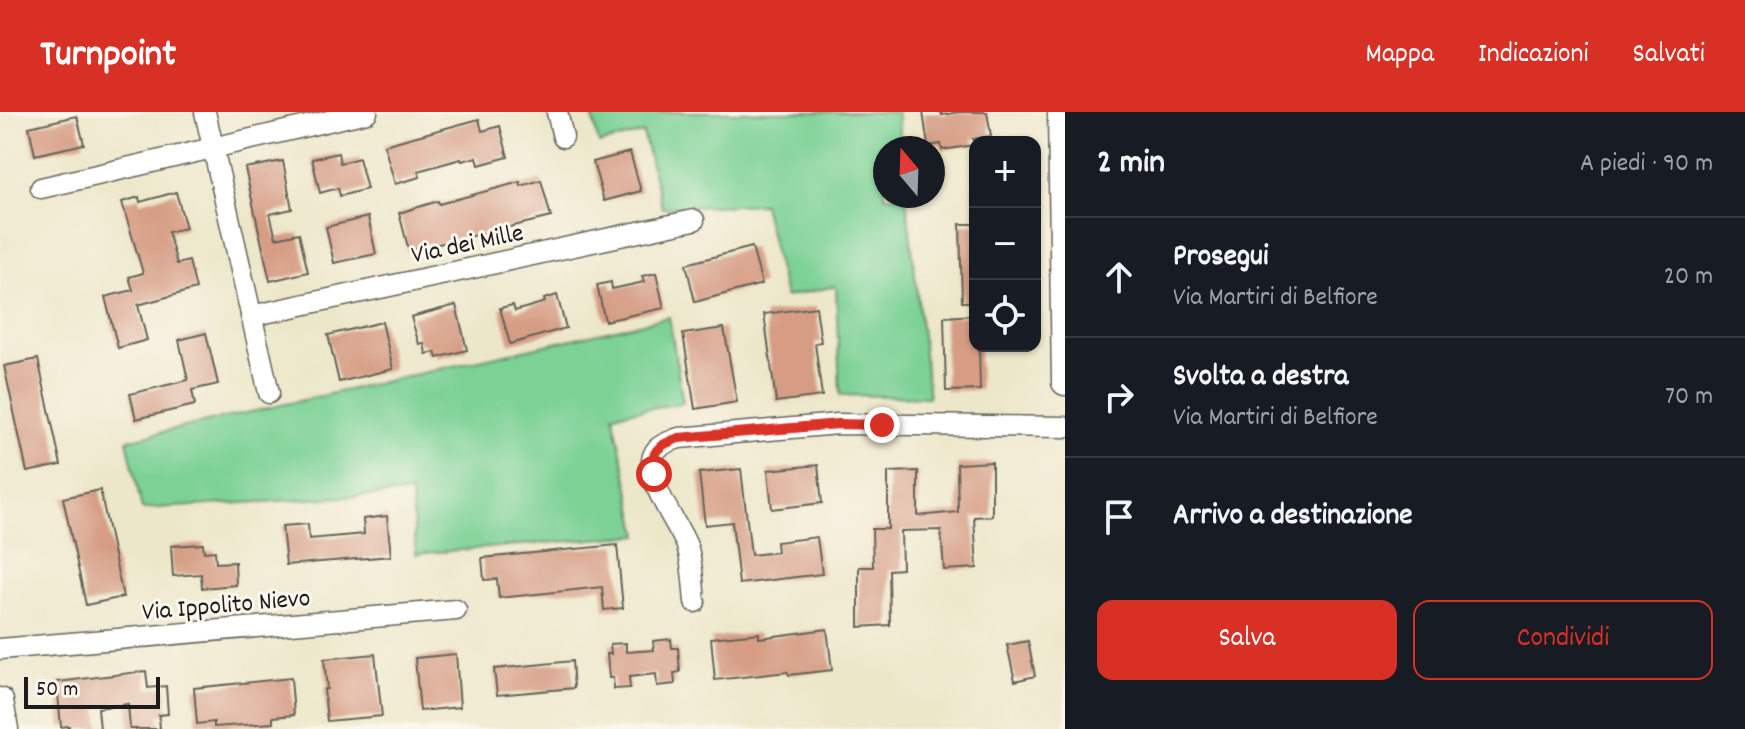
<!DOCTYPE html>
<html lang="it">
<head>
<meta charset="utf-8">
<style>
	body { margin:0; font-family:Dekko,sans-serif; background:#242831; color:#f1f3f6 }
	.controls { position:absolute; right:24px; top:24px; display:grid; overflow:hidden; border-radius:16px; box-shadow:0 2px 6px #0004 }
	.controls button { width:72px; height:72px; display:grid; place-items:center; padding:0; border:0; border-bottom:2px solid #363941; background:#171b24; color:#f1f3f6; font:40px sans-serif }
	.compass { position:absolute; left:873px; top:24px; width:72px; height:72px; border-radius:50%; background:#171b24; box-shadow:0 2px 6px #0004; rotate:341deg }
	.scale { position:absolute; left:24px; bottom:20px; width:136px; box-sizing:border-box; padding-left:8px; border:4px solid #1c1c1c; border-top:0; font-size:22px; line-height:28px; white-space:nowrap; color:#1c1c1c; -webkit-text-stroke:6px #fbf7ec; paint-order:stroke }
	.stop { position:absolute; width:24px; height:24px; margin:-18px; border:6px solid #d93025; border-radius:50%; background:#fff }
	.stop.end { background:#d93025; border-color:#fff; box-shadow:0 2px 8px #0008 }
	.list { margin:0; padding:0; list-style:none }
	h2 { display:flex; justify-content:space-between; align-items:center; height:104px; margin:0; padding:0 32px; font-size:34px }
	h2 small { font-size:26px; font-weight:400; color:#9ea1a6 }
	.list li { display:grid; grid-template-columns:52px 1fr auto; gap:24px; align-items:center; box-sizing:border-box; height:120px; padding:0 32px; border-top:2px solid #363941 }
	.list b { display:block; font-size:30px; white-space:nowrap }
	.list p { margin:0; font-size:26px; white-space:nowrap; color:#9ea1a6 }
	.list em { font-size:26px; font-style:normal; color:#9ea1a6 }
	.actions { display:flex; gap:16px; padding:24px 32px }
	.actions a { flex:1; padding:18px 0; border:2px solid #d93025; border-radius:16px; text-align:center; font-size:28px; color:#d93025 }
	.actions .main { background:#d93025; color:#fff }
	.icon { flex:none; width:44px; height:44px; fill:none; stroke:currentColor; stroke-width:2; stroke-linecap:round; stroke-linejoin:round }
	.map { position:relative; flex:none; width:1065px; height:617px; overflow:hidden }
	header { display:flex; align-items:center; gap:48px; box-sizing:border-box; height:112px; padding:0 40px; background:#d93025; color:#fff }
	header strong { font-size:38px }
	nav { display:flex; gap:44px; margin-inline-start:auto; font-size:28px }
	main { display:flex }
	aside { flex:1; background:#171b24 }
	.map>svg:first-child { display:block }
	.green { fill:#7bd195; stroke:#4c7658; stroke-width:2 }
	.building { fill:#d69d84 }
	.lines { fill:none; stroke-linecap:round; stroke-linejoin:round }
	.minor-casing { stroke:#656359; stroke-width:23 }
	.tertiary-casing { stroke:#656359; stroke-width:29 }
	.minor { stroke:#fff; stroke-width:20 }
	.tertiary { stroke:#fff; stroke-width:26 }
	.route { stroke:#d93025; stroke-width:10 }
	.labels { text-anchor:middle; stroke-width:6; stroke-linejoin:round; paint-order:stroke }
	.street-label { font-size:26px; fill:#1c1c1c; stroke:#fbf7ec }
</style>
</head>
<body>
<header>
<strong>Turnpoint</strong>
<nav><a>Mappa</a><a>Indicazioni</a><a>Salvati</a></nav>
</header>
<main>
<div class="map">
<svg width="1065" height="617" viewBox="0 0 1065 617">
	<rect width="100%" height="100%" fill="#fbf7ec"/>
	<filter id="ink" filterUnits="userSpaceOnUse"><feTurbulence type="fractalNoise" baseFrequency=".0125" numOctaves="2"/><feDisplacementMap in="SourceGraphic" scale="16" xChannelSelector="R" yChannelSelector="G"/><feConvolveMatrix kernelMatrix="1 2 1 2 8 2 1 2 1" color-interpolation-filters="sRGB"/></filter>
	<filter id="wash" filterUnits="userSpaceOnUse"><feTurbulence type="fractalNoise" baseFrequency=".006" numOctaves="4" result="noise"/><feDisplacementMap in="SourceGraphic" scale="32" xChannelSelector="R" yChannelSelector="G"/><feGaussianBlur stdDeviation="1.8" result="paint"/><feColorMatrix in="noise" values="0 0 0 0 0 0 0 0 0 0 0 0 0 0 0 0 0 1.4 0 .05"/><feComposite in="paint" operator="in"/></filter>
	<g filter="url(#wash)">
		<rect width="100%" height="100%" fill="#ede7ca"/>
		<!-- green -->
		<g class="green">
			<path d="M591 0H897L901 36H885V84H906L929 285 840 283 836 174 785 185 763 92 662 96 643 21 599 32Z"/>
			<path d="M669 205 683 291 613 302 639 423 416 442 411 381 142 397 127 328Z"/>
		</g>
		<g id="blocks">
			<!-- building -->
			<g class="building">
				<path d="M923 0H941L942 3 959 0H987L991 24 973 27 974 33 942 38 941 32 928 34Z"/>
				<path d="M77 4 84 32 35 43 29 15Z"/>
				<path d="M479 7 482 19 500 14 508 45 479 53 477 45 462 49 461 47 418 59 420 65 395 72 384 33Z"/>
				<path d="M630 40 641 79 604 89 593 50Z"/>
				<path d="M338 41 340 51 359 46 367 77 340 84 338 76 320 81 312 47Z"/>
				<path d="M283 49 292 97 270 102 276 126 299 121 308 160 270 169 245 56Z"/>
				<path d="M541 68 551 105 409 139 399 101 438 89 439 92 520 70 521 74Z"/>
				<path d="M176 80 186 116 168 120 177 152 189 149 196 177 138 193 147 228 118 236 105 185 133 178 129 165 143 161 122 90 139 85 140 90Z"/>
				<path d="M368 105 376 142 334 151 326 115Z"/>
				<path d="M960 112H975V190H962Z"/>
				<path d="M752 135 762 172 695 190 686 152Z"/>
				<path d="M656 161 664 196 605 209 597 173 611 170 612 177 644 170 642 164Z"/>
				<path d="M557 183 566 216 510 232 500 196 513 193 515 199 545 190 544 187Z"/>
				<path d="M456 193 467 238 437 246 435 240 426 242 424 231 419 232 411 205Z"/>
				<path d="M816 195 821 230 815 231 822 284 776 290 764 202Z"/>
				<path d="M975 203V234H979L980 278 946 279 944 205Z"/>
				<path d="M382 210 393 257 339 270 328 223Z"/>
				<path d="M724 216 737 290 695 297 683 222Z"/>
				<path d="M206 221 218 272 192 278 195 293 136 307 130 282 188 268 179 228Z"/>
				<path d="M38 247 61 353 27 360 4 254Z"/>
				<path d="M992 350V404L974 405 977 456 944 458 941 418 901 419 902 457 889 458 890 513 859 515V455H873L872 417H888V360L918 359V404L958 400 957 352Z"/>
				<path d="M818 353 822 391 772 397 768 358Z"/>
				<path d="M741 357 751 443 777 440 776 430 817 425 822 462 739 472 732 410 705 413 699 361Z"/>
				<path d="M100 378 123 485 86 493 63 386Z"/>
				<path d="M387 404 391 444 286 453 282 414 308 412 309 427 364 422 363 407Z"/>
				<path d="M203 432 204 440 215 439 216 451 235 450 236 473 202 476 201 462 173 464 171 434Z"/>
				<path d="M617 433 623 496 604 498 602 475 499 486 497 467 484 468 482 446Z"/>
				<path d="M827 517 832 558 789 563 788 560 715 568 711 526 759 521V526Z"/>
				<path d="M671 527 672 536H678L680 560 674 561 675 572 657 574 656 562 629 565 630 576 614 577 613 566H609L607 542H611L610 532 626 531V540L654 538 653 529Z"/>
				<path d="M1028 529 1035 564 1015 569 1007 533Z"/>
				<path d="M375 542 382 604 327 609 324 577H327L324 547Z"/>
				<path d="M456 542 460 595 420 599 415 546Z"/>
				<path d="M572 549 574 576 497 583 494 557Z"/>
				<path d="M146 559 148 576 166 574 168 602 159 603 160 617H130L128 592 98 596 100 617H69V614L61 615 57 570Z"/>
				<path d="M291 566 294 603 273 605V611L214 615V610L197 612 194 576Z"/>
			</g>
		</g>
	</g>
	<g filter="url(#ink)">
		<use href="#blocks" fill-opacity="0" stroke="#656359" stroke-width="2"/>
		<g class="lines">
			<!-- minor casing -->
			<g class="minor-casing">
				<g id="minor">
					<path d="M205 0 269 281"/>
					<path d="M557 0 563 25"/>
					<path d="M41 76 367 0"/>
					<path d="M251 204 694 108"/>
					<path d="M695 490C693 472 693 452 687 434 679 412 637 360 657 337 663 331 671 329 679 326L838 312 1065 315"/>
					<path d="M0 537 456 498"/>
				</g>
			</g>
			<!-- tertiary casing -->
			<g class="tertiary-casing">
				<g id="tertiary">
					<path d="M1061 0 1065 270"/>
					<path d="M0 589 5 617"/>
				</g>
			</g>
			<!-- minor -->
			<use href="#minor" class="minor"/>
			<!-- tertiary -->
			<use href="#tertiary" class="tertiary"/>
		</g>
	</g>
	<g class="lines" filter="url(#ink)">
		<!-- route -->
		<path class="route" d="M654 362C650 339 658 333 679 326L838 312 882 313"/>
	</g>
	<g class="labels">
		<!-- street labels -->
		<g class="street-label">
			<text transform="translate(467 130) rotate(-12)" y="9">Via dei Mille</text>
			<text transform="translate(226 491) rotate(-5)" y="9">Via Ippolito Nievo</text>
		</g>
	</g>
</svg>
<div class="controls">
<button>+</button>
<button>−</button>
<button><svg class="icon" aria-label="locate" viewBox="0 0 24 24"><circle cx="12" cy="12" r="6"/><path d="M12 2v4M12 18v4M2 12h4M18 12h4"/></svg></button>
</div>
<svg class="compass" viewBox="-18 -18 36 36"><path d="M0-13l5 13h-10z" fill="#e53935"/><path d="M0 13l5-13h-10z" fill="#9ea1a6"/></svg>
<div class="scale">50 m</div>
<div class="stop" style="left:654px;top:362px"></div>
<div class="stop end" style="left:882px;top:313px"></div>
</div>
<aside>
<h2>2 min<small>A piedi · 90 m</small></h2>
<ul class="list">
<li><svg class="icon" aria-label="ahead" viewBox="0 0 24 24"><path d="M12 20V5M6 11l6-6 6 6"/></svg><div><b>Prosegui</b><p>Via Martiri di Belfiore</p></div><em>20 m</em></li>
<li><svg class="icon" aria-label="right" viewBox="0 0 24 24"><path d="M7 20v-9h11M14 6l5 5-5 5"/></svg><div><b>Svolta a destra</b><p>Via Martiri di Belfiore</p></div><em>70 m</em></li>
<li><svg class="icon" aria-label="arrive" viewBox="0 0 24 24"><path d="M6 21V4h12l-3 4 3 4H6"/></svg><div><b>Arrivo a destinazione</b></div></li>
</ul>
<div class="actions"><a class="main">Salva</a><a>Condividi</a></div>
</aside>
</main>
</body>
</html>
